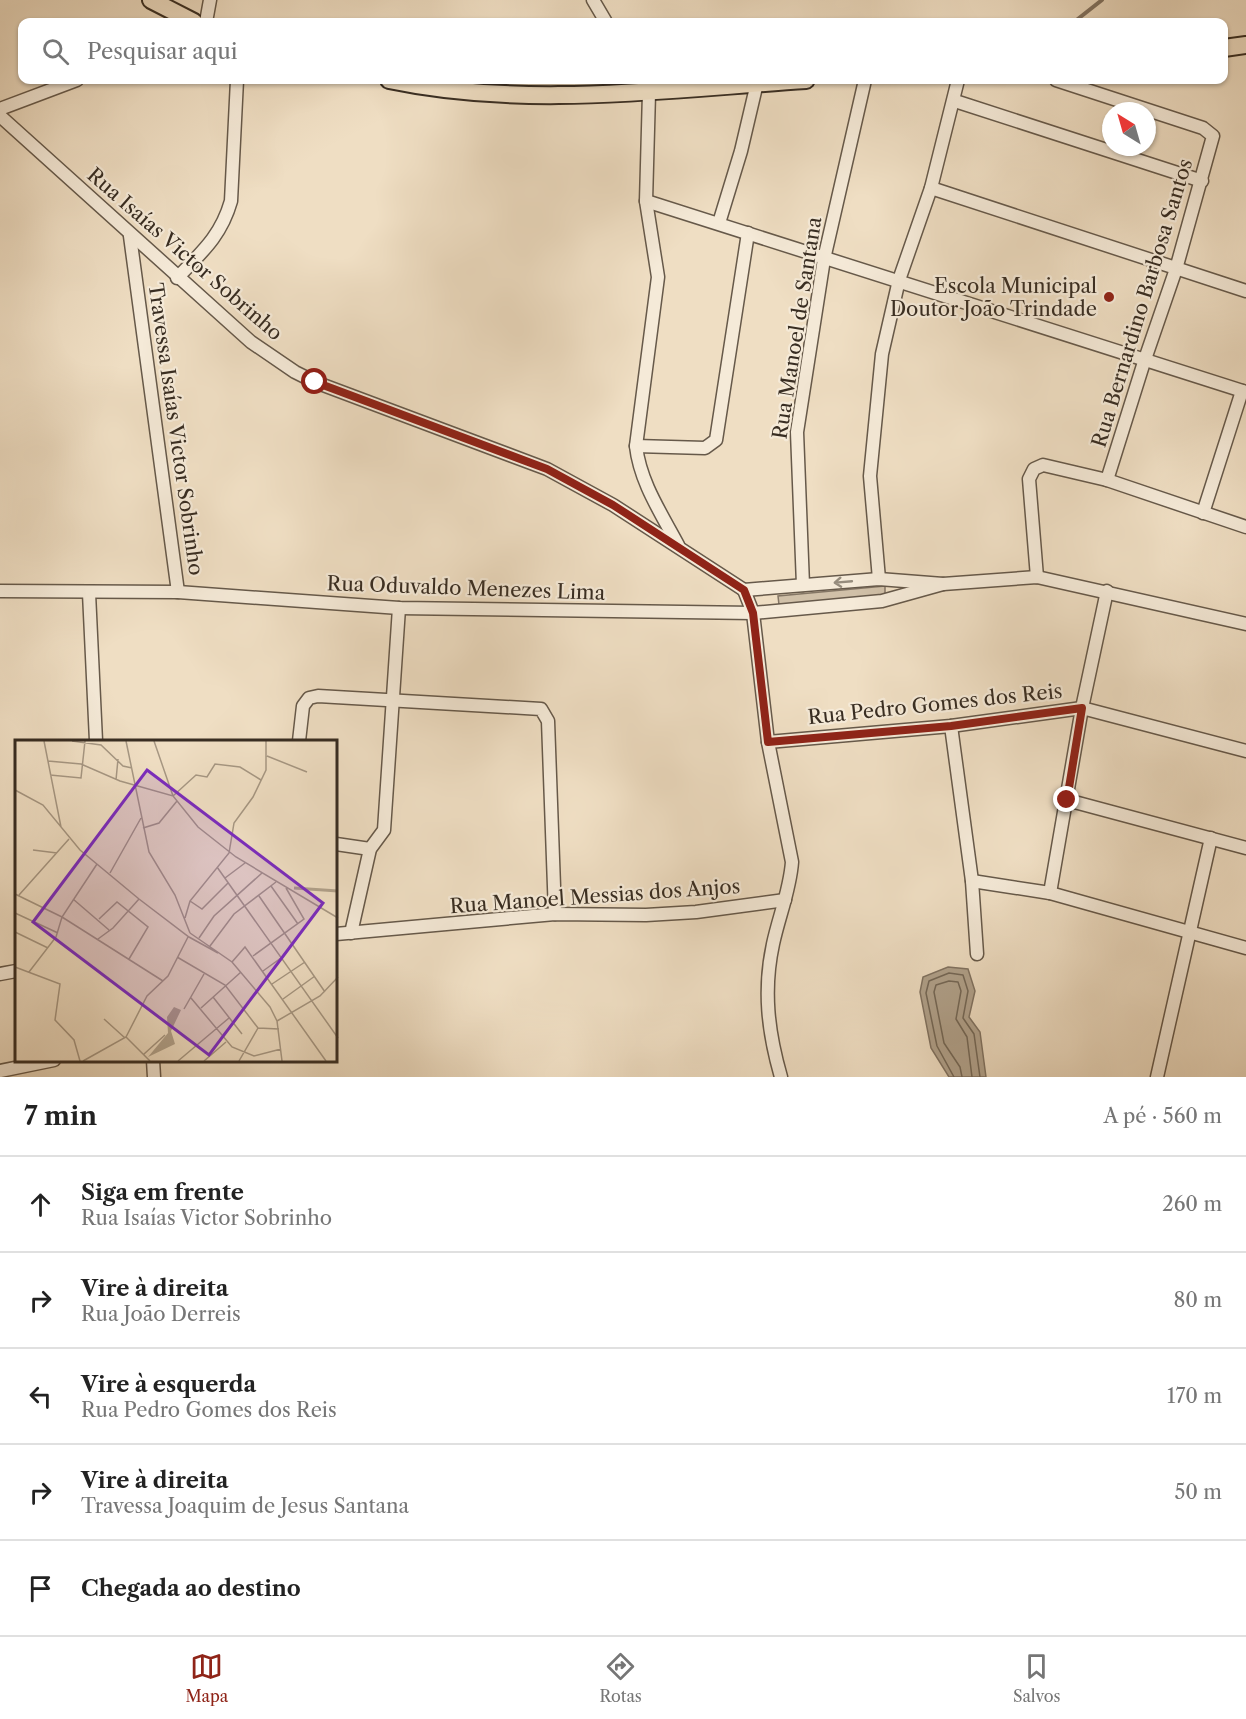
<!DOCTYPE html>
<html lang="pt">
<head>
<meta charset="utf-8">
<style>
	body { margin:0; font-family:"Libre Caslon Text",serif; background:#f6f6f6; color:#222 }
	.compass { position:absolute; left:1102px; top:102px; width:54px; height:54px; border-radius:50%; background:#fff; box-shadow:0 2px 4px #0004; rotate:323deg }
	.stop { position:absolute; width:18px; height:18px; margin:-14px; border:4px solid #8f2418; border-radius:50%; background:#fff }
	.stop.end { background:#8f2418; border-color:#fff; box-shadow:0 2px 6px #0008 }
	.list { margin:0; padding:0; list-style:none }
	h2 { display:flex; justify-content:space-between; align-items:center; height:78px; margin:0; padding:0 24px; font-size:26px }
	h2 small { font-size:20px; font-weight:400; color:#767676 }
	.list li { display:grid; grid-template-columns:39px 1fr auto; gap:18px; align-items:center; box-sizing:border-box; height:96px; padding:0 24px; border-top:2px solid #e0e0e0 }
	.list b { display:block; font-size:22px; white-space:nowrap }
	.list p { margin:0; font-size:20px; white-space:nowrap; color:#767676 }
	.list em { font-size:20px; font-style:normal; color:#767676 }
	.icon { flex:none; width:33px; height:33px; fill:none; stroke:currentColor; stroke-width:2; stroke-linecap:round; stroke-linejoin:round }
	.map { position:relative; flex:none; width:1246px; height:1077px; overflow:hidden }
	.search { position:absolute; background:#fff; box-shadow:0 2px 4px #0004; left:18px; right:18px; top:18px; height:66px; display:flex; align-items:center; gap:15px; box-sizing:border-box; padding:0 21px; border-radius:12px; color:#767676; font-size:22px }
	.sheet { height:558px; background:#fff }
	nav { display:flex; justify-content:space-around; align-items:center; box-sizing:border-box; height:84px; border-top:2px solid #e0e0e0; background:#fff; font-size:16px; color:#767676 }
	nav a { display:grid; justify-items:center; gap:3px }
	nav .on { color:#8f2418 }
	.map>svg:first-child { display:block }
	.green { fill:#d0c0a8; stroke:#847665; stroke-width:1.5 }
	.water { fill:#b1a28c; stroke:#817362; stroke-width:1.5 }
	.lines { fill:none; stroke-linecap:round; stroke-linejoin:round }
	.shore { stroke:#746857; stroke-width:1.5 }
	.stream { stroke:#817362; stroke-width:4 }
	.minor-casing { stroke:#66594a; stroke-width:15 }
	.major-casing { stroke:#382d22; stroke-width:20 }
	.minor { stroke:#f5ead8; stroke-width:12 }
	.major { stroke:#efdec3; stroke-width:16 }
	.oneway { stroke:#968c7d }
	.route { stroke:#8f2418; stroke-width:8 }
	.poi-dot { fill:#8f2418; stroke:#f5ead8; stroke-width:2 }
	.labels { text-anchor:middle; stroke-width:4.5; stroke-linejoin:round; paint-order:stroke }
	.street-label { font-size:20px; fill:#382d22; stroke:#f5ead8 }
	.poi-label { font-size:20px; fill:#382d22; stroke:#f5ead8; text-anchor:end }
	.inset-river { fill:none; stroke:#b1a28c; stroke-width:3 }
	.inset-road { fill:none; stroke:#a69783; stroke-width:1.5 }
	.view { fill:#7b2cbf; fill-opacity:0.15; stroke:#7b2cbf; stroke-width:3 }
	.inset-edge { fill:none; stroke:#382d22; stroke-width:3 }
</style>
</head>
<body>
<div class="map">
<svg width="1246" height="1077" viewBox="0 0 1246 1077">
	<rect width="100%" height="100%" fill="#efdec3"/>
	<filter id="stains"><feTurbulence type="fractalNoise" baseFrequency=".00333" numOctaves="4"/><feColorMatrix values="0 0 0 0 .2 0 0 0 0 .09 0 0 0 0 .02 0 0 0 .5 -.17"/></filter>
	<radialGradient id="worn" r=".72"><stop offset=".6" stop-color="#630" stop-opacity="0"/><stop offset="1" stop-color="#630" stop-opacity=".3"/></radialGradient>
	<!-- green -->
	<path class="green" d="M885 586V595L779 605 778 596Z"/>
	<!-- water -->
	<path class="water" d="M948 967 968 969 975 991 969 1017 980 1032 986 1077H949L931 1048 920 992 923 977Z"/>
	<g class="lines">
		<!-- shore -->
		<g class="shore">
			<path d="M954 1077 937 1046 926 993 929 981 949 973 963 975 968 991 963 1018 974 1034 980 1077"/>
			<path d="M962 1077 960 1067 944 1043 934 992 936 985 949 981 958 982 961 991 956 1019 967 1037 972 1077"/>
		</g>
		<!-- stream -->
		<path class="stream" d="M1074 22 1102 0"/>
		<!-- minor casing -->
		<g class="minor-casing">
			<g id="minor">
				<path d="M593 0 606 22"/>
				<path d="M206 22 210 0"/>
				<path d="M643 80 649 93 646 201 658 277 636 446C640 482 661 513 678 545"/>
				<path d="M1056 80 1203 128 1213 136 1176 269 1144 362 1107 480"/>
				<path d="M955 101 1202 181"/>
				<path d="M0 109 77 80"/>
				<path d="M0 116 251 342 295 372 315 382 547 469 613 505 744 590"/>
				<path d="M931 188 1246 291"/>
				<path d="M646 201 1246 392"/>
				<path d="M719 223 741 151 757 83"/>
				<path d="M130 236 178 592"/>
				<path d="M177 278C202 252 221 236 231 201L237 80"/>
				<path d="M636 446 705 448 716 440 748 233"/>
				<path d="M1203 513 1242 391"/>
				<path d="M1037 577 1029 479 1034 469 1043 465 1107 480 1246 527"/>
				<path d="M879 579 870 476 882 354 899 280 931 188 958 80"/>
				<path d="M803 585 797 432 824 259 865 80"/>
				<path d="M744 590 879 579 943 584 1037 577 1246 624"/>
				<path d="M744 590 753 613 768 742 792 862C790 890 779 916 773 944 763 990 768 1032 781 1077"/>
				<path d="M0 591 178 592 399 608 753 613 882 601 943 584"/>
				<path d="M89 593 96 741"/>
				<path d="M951 726 972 881 977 954"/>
				<path d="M299 741 303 706 309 698 318 696 541 709 548 721 555 914"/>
				<path d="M768 742 951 726 1082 708 1246 751"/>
				<path d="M1067 800 1246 848"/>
				<path d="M336 844 370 849"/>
				<path d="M972 881 1050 893 1246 948"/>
				<path d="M1050 893 1082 708 1107 591"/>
				<path d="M351 933 370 849 384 830 399 608"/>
				<path d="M336 934 555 914 646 915 696 912 785 900"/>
				<path d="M0 974 16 971"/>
				<path d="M153 1060 154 1077"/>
				<path d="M0 1071 54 1060"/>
				<path d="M1157 1077 1211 838"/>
			</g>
		</g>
		<!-- major casing -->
		<g class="major-casing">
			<g id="major">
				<path d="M151 0 194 22"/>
				<path d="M1224 48 1246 45"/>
				<path d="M389 80C526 109 667 89 806 80"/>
			</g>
		</g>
		<!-- minor -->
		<use href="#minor" class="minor"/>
		<!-- major -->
		<use href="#major" class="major"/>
	</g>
	<!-- one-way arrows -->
	<defs><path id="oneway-shaft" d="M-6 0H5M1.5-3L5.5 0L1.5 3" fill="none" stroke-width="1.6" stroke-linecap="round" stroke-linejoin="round" transform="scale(1.5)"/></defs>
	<use class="oneway" href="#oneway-shaft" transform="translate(843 582) rotate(175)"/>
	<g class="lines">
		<!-- route -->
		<path class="route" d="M315 382 547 469 613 505 744 590 753 613 768 742 951 726 1082 708 1067 800"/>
	</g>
	<!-- markers -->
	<circle class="poi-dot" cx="1109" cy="297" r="6"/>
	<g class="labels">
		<!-- street labels -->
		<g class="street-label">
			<text transform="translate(185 254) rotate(41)" y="7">Rua Isaías Victor Sobrinho</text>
			<text transform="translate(1142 303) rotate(-73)" y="7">Rua Bernardino Barbosa Santos</text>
			<text transform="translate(797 328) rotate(-81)" y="7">Rua Manoel de Santana</text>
			<text transform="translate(176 429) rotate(82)" y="7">Travessa Isaías Victor Sobrinho</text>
			<text transform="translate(466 588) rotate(2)" y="7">Rua Oduvaldo Menezes Lima</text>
			<text transform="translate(935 704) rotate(-6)" y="7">Rua Pedro Gomes dos Reis</text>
			<text transform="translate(595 896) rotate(-4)" y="7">Rua Manoel Messias dos Anjos</text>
		</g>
		<!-- poi labels -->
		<g class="poi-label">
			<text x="1097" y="293">Escola Municipal<tspan x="1097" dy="23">Doutor João Trindade</tspan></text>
		</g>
	</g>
	<!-- overview -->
	<g transform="translate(15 740)">
		<rect width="322" height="322" fill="#efdec3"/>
		<path d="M159 267 166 270 156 291 160 304 133 317 153 293 152 277Z" fill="#b1a28c"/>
		<path class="inset-river" d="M279 148 323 151"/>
		<path class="inset-road" d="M29 1 46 87M57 1 86 5 108 26 117 28M111 1 134 112 160 155 175 193M139 1 158 56 183 87 221 117 323 178M252 16 292 32M33 21 66 24 105 41 158 56 181 35 192 37 200 24 225 27 246 40M35 35 66 38 70 1M101 40 103 19M0 50 28 65 65 110 124 159 174 197 203 213M128 88 144 83 162 61M18 110 42 113M202 127 323 298M95 133 126 78M210 138 230 123M256 146 283 184M0 154 47 177 148 241M4 155 54 99M244 156 310 252M58 159 94 190M175 161 187 169 213 143M0 173 43 193M170 178 175 161 214 113 219 83 238 57 251 30V1M84 179 102 162 133 187 114 219M0 192 33 208M175 193 217 222 255 267 262 281 267 321M184 198 199 176 247 133M83 199 98 188 124 159M195 206 219 174 261 142M238 216 289 179 271 148M162 217 210 245 243 288 264 289M217 222 230 207 311 321M0 227 45 244 40 280 59 300 65 321M248 231 266 218M14 232 41 197 47 177 82 124M257 244 290 222M198 257 227 294M176 258 217 307 239 316 266 309M268 259 300 236M186 268 226 232M169 269 189 234M89 279 110 298M262 281 305 256 323 237M111 297 135 321M129 314 150 295M68 321 111 297 132 256 153 236 173 197M163 321 214 278M189 321 211 302M224 321 243 288"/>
		<path class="view" d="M132 30 308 163 194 315 18 182Z"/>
		<rect width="322" height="322" class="inset-edge"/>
	</g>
	<rect width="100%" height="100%" filter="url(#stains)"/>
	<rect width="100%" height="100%" fill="url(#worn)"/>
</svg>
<svg class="compass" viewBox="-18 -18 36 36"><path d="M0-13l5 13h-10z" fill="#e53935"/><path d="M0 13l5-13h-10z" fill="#767676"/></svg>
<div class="stop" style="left:315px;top:382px"></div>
<div class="stop end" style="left:1067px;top:800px"></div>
<div class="search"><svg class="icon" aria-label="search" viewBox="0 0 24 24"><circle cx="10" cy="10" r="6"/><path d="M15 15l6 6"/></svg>Pesquisar aqui</div>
</div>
<section class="sheet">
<h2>7 min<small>A pé · 560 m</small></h2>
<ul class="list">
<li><svg class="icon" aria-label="ahead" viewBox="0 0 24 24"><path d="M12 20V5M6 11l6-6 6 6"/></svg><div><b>Siga em frente</b><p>Rua Isaías Victor Sobrinho</p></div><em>260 m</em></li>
<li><svg class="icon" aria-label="right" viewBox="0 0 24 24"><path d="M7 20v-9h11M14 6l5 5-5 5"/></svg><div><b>Vire à direita</b><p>Rua João Derreis</p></div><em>80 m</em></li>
<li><svg class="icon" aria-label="left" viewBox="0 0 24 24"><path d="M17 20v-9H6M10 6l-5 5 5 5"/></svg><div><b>Vire à esquerda</b><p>Rua Pedro Gomes dos Reis</p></div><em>170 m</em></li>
<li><svg class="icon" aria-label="right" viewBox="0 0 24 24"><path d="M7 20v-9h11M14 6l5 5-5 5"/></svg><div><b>Vire à direita</b><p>Travessa Joaquim de Jesus Santana</p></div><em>50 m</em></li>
<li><svg class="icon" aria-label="arrive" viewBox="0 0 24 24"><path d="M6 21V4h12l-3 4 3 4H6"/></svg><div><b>Chegada ao destino</b></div></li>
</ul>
</section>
<nav>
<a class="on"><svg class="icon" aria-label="map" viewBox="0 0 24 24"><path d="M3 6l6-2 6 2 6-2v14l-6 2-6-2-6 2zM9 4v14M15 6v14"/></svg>Mapa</a>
<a><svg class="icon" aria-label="directions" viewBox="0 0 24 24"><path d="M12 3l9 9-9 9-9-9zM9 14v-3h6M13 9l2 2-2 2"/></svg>Rotas</a>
<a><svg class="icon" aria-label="saved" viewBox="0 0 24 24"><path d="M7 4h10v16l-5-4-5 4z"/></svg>Salvos</a>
</nav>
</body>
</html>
